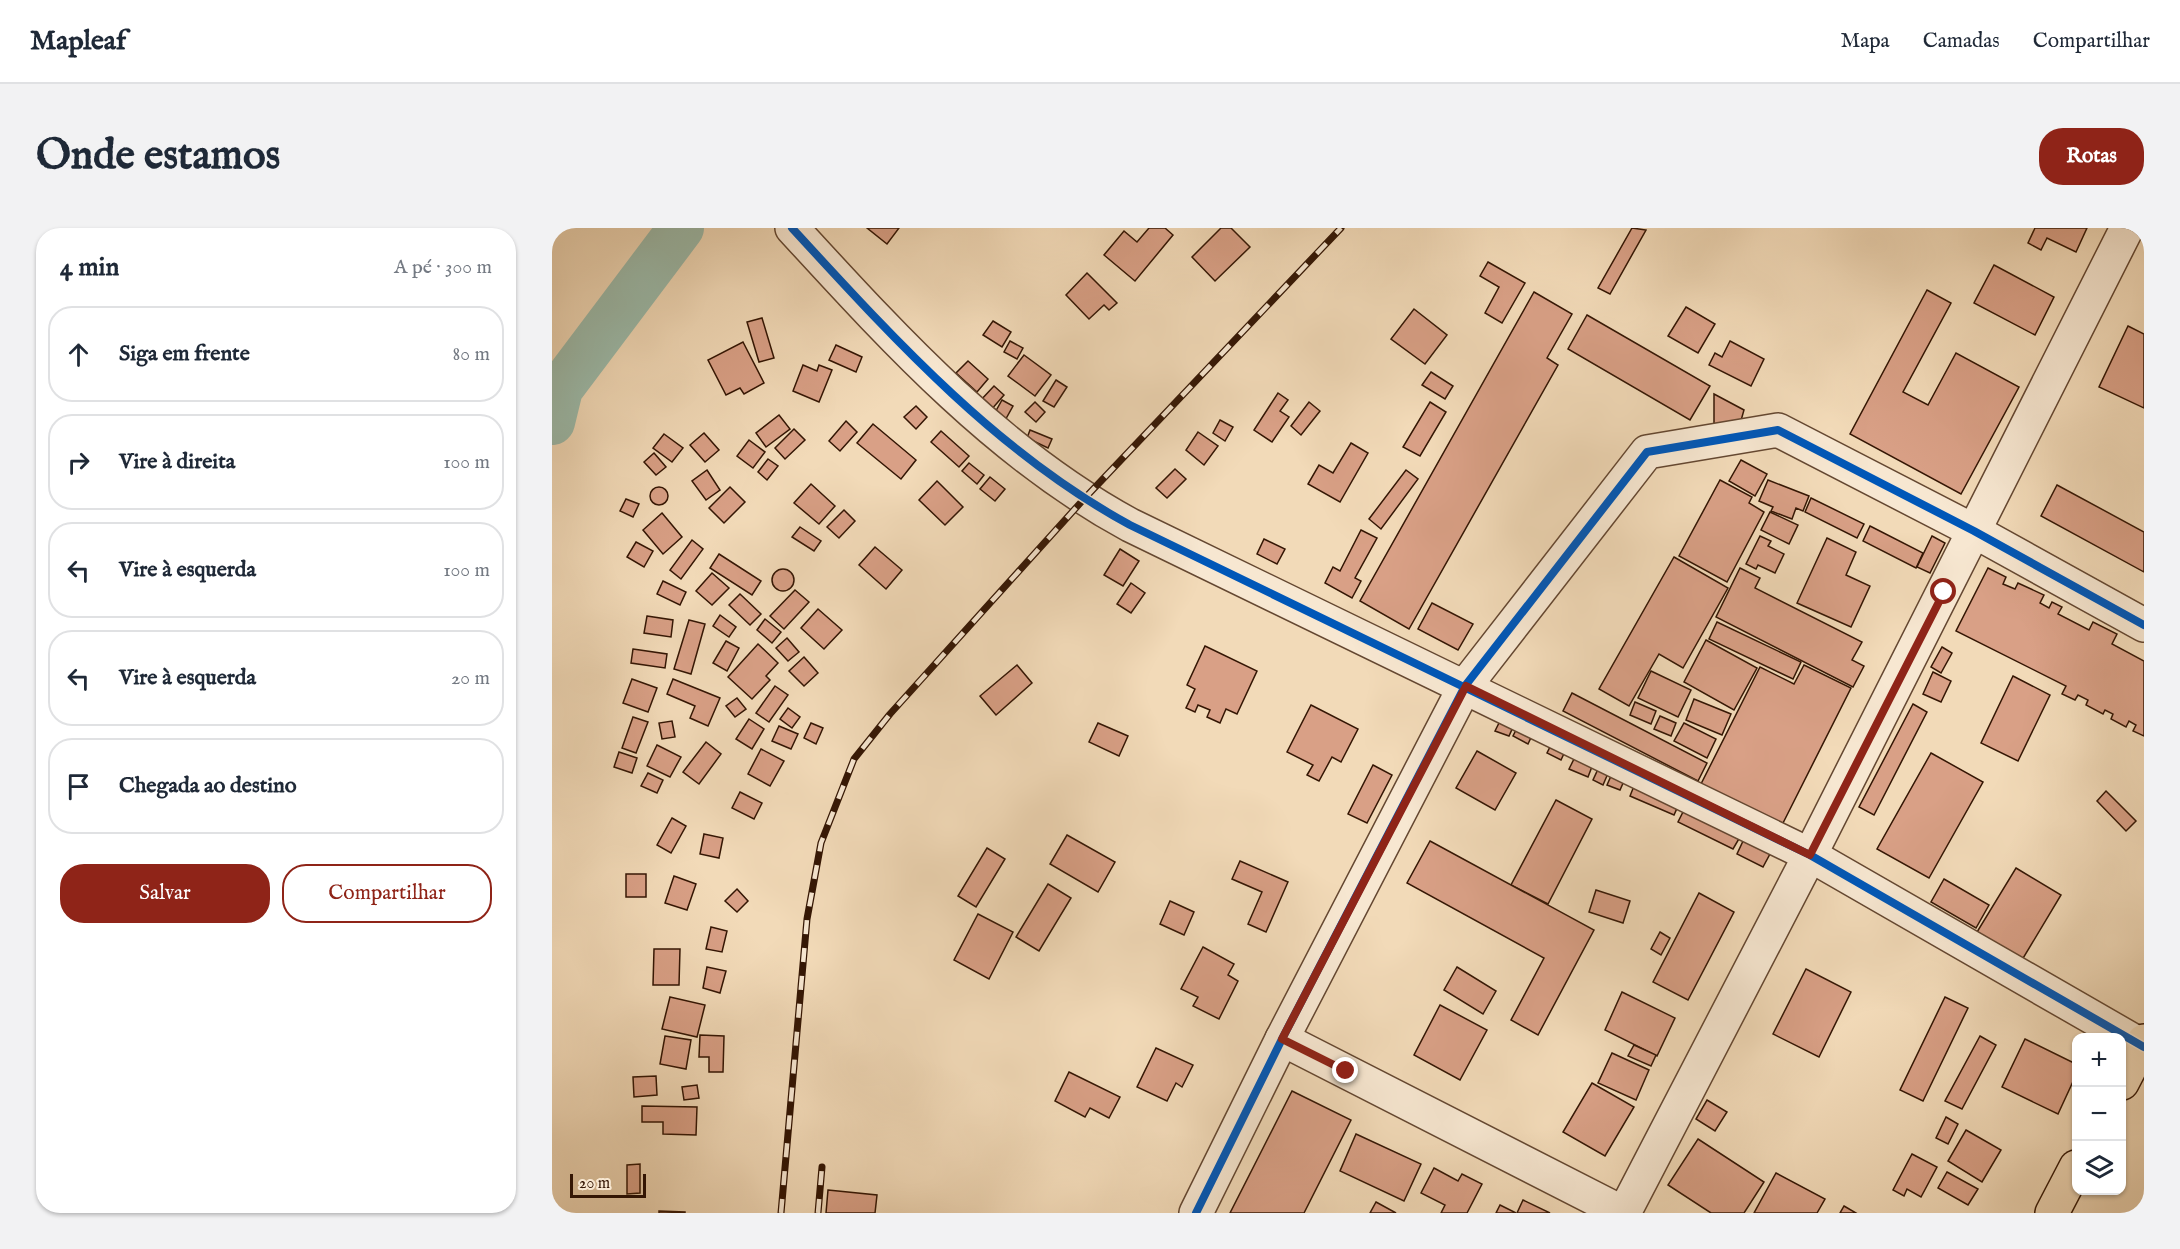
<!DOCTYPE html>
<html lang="pt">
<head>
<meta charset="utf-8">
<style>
	body { margin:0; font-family:"IM FELL English",serif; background:#f2f2f3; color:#1f2937 }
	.controls { position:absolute; right:18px; bottom:18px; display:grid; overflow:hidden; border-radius:12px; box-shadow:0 2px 4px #0004 }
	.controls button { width:54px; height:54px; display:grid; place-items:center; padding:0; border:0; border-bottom:2px solid #e0e1e3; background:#fff; color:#1f2937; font:30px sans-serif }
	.scale { position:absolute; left:18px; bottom:15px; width:76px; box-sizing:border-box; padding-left:6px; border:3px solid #341604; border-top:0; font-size:16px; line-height:21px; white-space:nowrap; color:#341604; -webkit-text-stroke:4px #f7e7d1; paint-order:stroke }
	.stop { position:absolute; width:18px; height:18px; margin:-14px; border:4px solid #8f2418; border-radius:50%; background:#fff }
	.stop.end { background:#8f2418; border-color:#fff; box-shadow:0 2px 6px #0008 }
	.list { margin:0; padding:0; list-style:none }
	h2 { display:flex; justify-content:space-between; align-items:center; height:78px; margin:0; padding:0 24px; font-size:26px }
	h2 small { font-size:20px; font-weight:400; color:#747a83 }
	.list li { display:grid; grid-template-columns:39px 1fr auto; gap:18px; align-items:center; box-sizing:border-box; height:96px; margin:0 12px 12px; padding:0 12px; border:2px solid #e0e1e3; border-radius:24px }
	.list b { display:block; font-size:22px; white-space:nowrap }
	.list em { font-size:20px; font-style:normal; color:#747a83 }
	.actions { display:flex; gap:12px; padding:18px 24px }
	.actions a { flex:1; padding:14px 0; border:2px solid #8f2418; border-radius:24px; text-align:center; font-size:21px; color:#8f2418 }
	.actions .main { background:#8f2418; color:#fff }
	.icon { flex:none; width:33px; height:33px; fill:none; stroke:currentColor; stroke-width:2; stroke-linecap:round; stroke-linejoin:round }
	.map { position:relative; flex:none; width:1592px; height:985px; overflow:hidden; border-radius:24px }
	header { display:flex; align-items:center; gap:36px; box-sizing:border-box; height:84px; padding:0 30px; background:#fff; border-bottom:2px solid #e0e1e3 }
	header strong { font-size:28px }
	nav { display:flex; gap:33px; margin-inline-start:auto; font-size:21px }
	.intro { display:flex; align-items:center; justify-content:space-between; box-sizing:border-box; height:144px; padding:0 36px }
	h1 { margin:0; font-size:42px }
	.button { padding:15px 27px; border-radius:24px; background:#8f2418; color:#fff; font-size:21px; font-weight:700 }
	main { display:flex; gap:36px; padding:0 36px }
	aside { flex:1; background:#fff; border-radius:24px; box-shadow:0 2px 4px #0004 }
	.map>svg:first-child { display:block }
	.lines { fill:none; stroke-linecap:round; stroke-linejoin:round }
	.river { stroke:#9cbbab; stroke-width:46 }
	.building { fill:#d9a086; stroke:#341604; stroke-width:1.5 }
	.minor-casing { stroke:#644731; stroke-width:36 }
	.highway-casing { stroke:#341604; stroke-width:36 }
	.minor { stroke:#f7e7d1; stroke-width:33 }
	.highway { stroke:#f2dab8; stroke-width:33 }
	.rail-casing { stroke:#341604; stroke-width:7 }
	.rail { stroke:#f7e7d1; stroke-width:4.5; stroke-dasharray:14; stroke-linecap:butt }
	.cycleway-casing { stroke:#f7e7d1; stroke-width:11 }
	.cycleway { stroke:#0057b8; stroke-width:8 }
	.route { stroke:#8f2418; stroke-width:8 }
</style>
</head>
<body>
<header>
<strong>Mapleaf</strong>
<nav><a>Mapa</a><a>Camadas</a><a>Compartilhar</a></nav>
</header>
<div class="intro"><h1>Onde estamos</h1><a class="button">Rotas</a></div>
<main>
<aside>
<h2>4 min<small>A pé · 300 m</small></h2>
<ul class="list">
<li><svg class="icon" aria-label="ahead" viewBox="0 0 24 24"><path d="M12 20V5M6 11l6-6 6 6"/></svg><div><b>Siga em frente</b></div><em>80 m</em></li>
<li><svg class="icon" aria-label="right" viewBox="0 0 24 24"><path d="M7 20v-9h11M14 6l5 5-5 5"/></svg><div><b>Vire à direita</b></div><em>100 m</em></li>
<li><svg class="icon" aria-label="left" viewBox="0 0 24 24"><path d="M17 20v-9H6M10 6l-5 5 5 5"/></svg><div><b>Vire à esquerda</b></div><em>100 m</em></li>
<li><svg class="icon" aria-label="left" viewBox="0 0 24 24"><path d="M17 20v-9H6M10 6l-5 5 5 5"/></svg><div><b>Vire à esquerda</b></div><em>20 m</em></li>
<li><svg class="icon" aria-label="arrive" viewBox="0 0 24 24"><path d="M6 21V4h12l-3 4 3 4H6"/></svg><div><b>Chegada ao destino</b></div></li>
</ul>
<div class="actions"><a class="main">Salvar</a><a>Compartilhar</a></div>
</aside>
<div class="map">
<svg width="1592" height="985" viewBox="0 0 1592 985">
	<rect width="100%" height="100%" fill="#f2dab8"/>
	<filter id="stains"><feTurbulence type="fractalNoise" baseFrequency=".00333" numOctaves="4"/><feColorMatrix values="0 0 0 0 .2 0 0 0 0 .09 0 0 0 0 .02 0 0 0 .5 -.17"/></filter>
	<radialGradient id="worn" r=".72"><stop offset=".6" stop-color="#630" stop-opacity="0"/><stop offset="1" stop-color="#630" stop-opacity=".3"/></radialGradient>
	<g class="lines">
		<!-- river -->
		<path class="river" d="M0 194 8 161 129 0"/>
	</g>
	<!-- building -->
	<g class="building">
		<path d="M315 0H347L335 16Z"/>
		<path d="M597 0H613L621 7 583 53 552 27 572 3 585 14Z"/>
		<path d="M669 0H679L698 19 663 53 640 29Z"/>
		<path d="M1080 0 1094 2 1058 66 1046 60Z"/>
		<path d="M1483 0H1535L1524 24 1495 10 1489 22 1476 15Z"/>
		<path d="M936 34 973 55 950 95 933 85 947 59 928 48Z"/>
		<path d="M1442 37 1502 69 1483 107 1422 75Z"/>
		<path d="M535 45 565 75 557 82 552 77 537 91 514 67Z"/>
		<path d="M1375 62 1399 75 1351 164 1376 177 1404 125 1467 159 1409 266 1298 206Z"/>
		<path d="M982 64 1020 86 995 130 1006 137 857 401 808 373Z"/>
		<path d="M1134 79 1163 96 1146 125 1116 108Z"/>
		<path d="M862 81 895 107 873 136 839 111Z"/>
		<path d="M1035 87 1158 158 1138 192 1016 121Z"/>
		<path d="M210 90 222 130 207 134 195 94Z"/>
		<path d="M441 93 459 104 450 119 431 107Z"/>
		<path d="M1576 98 1592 106V180L1547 159Z"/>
		<path d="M458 113 471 120 465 131 452 124Z"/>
		<path d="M1178 113 1212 131 1199 158 1157 137 1163 125 1170 129Z"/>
		<path d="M191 114 212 155 192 166 188 160 174 167 156 132Z"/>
		<path d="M284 117 310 129 304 144 277 132Z"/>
		<path d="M472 127 499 147 483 168 456 148Z"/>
		<path d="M416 133 436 151 425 164 404 145Z"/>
		<path d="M251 137 265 143 267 137 280 142 267 174 241 163Z"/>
		<path d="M879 144 901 158 893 171 870 157Z"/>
		<path d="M504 152 515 159 502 179 491 173Z"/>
		<path d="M442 158 452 167 439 182 428 173Z"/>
		<path d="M726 165 736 172 728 183 737 189 720 214 702 202Z"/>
		<path d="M1162 166 1192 182 1188 196 1162 198Z"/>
		<path d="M450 172 461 178 451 196 440 190Z"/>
		<path d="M483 174 493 184 484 194 473 184Z"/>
		<path d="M757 174 768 183 749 207 739 198Z"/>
		<path d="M878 174 894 184 868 228 851 219Z"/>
		<path d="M364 178 375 189 364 201 352 189Z"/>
		<path d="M227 187 238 201 214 219 204 205Z"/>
		<path d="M668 192 681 199 673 213 661 205Z"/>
		<path d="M294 193 305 204 288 223 277 213Z"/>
		<path d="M321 196 364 232 349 251 305 215Z"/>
		<path d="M242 201 253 212 233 231 223 220Z"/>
		<path d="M478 202 500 211 496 220 475 210Z"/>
		<path d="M389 203 417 228 407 239 379 214Z"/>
		<path d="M646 204 666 218 652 237 634 222Z"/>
		<path d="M152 205 167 222 153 234 138 217Z"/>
		<path d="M112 206 131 220 120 234 101 220Z"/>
		<path d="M197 212 213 224 201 240 185 228Z"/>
		<path d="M799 215 816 225 788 274 756 256 767 237 781 245Z"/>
		<path d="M102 225 114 239 104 247 92 234Z"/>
		<path d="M216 231 226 238 215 252 206 244Z"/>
		<path d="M1189 232 1215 246 1203 268 1177 253Z"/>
		<path d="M417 235 432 247 425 256 410 243Z"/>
		<path d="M623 241 634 251 615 270 604 260Z"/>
		<path d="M155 242 168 262 154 272 140 253Z"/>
		<path d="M854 242 866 251 829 301 817 291Z"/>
		<path d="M438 249 453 261 443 273 428 261Z"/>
		<path d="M1168 252 1200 269 1197 275 1212 284 1175 354 1127 328Z"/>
		<path d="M1216 252 1257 268 1251 283 1244 280 1240 291 1219 283 1221 279 1207 273Z"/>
		<path d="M385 253 411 279 393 297 367 272Z"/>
		<path d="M259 256 283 278 267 296 242 275Z"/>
		<path d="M1505 257 1592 304V344L1489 288Z"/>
		<path d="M178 259 193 274 172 295 157 280Z"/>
		<circle cx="107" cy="268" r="9"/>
		<path d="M1259 270 1312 296 1305 310 1253 284Z"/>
		<path d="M74 271 87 276 81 289 68 283Z"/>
		<path d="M292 282 303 293 287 310 275 299Z"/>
		<path d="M1218 284 1246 297 1237 316 1209 302Z"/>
		<path d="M110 285 130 309 111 326 91 302Z"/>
		<path d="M1318 298 1371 325 1364 340 1311 313Z"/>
		<path d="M248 299 269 313 262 323 240 309Z"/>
		<path d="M809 302 825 310 803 350 809 353 800 370 773 355 781 339 788 343Z"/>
		<path d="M1208 308 1219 313 1216 318 1232 326 1223 345 1206 337 1204 341 1194 336Z"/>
		<path d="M1380 308 1393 315 1378 345 1365 339Z"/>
		<path d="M1275 310 1304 324 1294 347 1318 358 1299 399 1245 375Z"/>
		<path d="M712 311 733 321 725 336 705 326Z"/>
		<path d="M140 312 151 321 129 351 118 342Z"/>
		<path d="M84 314 101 323 92 339 75 329Z"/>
		<path d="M323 319 350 342 334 361 307 337Z"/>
		<path d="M568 321 587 333 571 358 552 347Z"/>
		<path d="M167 326 209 353 200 367 158 340Z"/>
		<path d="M1122 329 1176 360 1131 440 1107 426 1077 478 1047 461Z"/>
		<path d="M1188 340 1208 350 1203 360 1310 414 1300 432 1312 438 1301 459 1164 389Z"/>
		<path d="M1436 340 1454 349 1451 356 1463 361 1466 355 1492 367 1488 375 1497 380 1500 374 1510 379 1506 386 1537 402 1541 394 1565 406 1560 416 1592 433V508L1581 503 1584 497 1577 493 1574 499 1559 491 1561 486 1553 482 1551 486 1534 477 1536 472 1526 467 1523 472 1510 466 1514 458 1404 403Z"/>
		<circle cx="231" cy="352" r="11"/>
		<path d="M160 345 177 360 160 377 144 363Z"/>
		<path d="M111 353 134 364 128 377 105 366Z"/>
		<path d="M579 355 593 365 579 385 565 376Z"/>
		<path d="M243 362 257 374 232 401 218 388Z"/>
		<path d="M188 366 209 386 198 397 177 377Z"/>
		<path d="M880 375 921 396 906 422 866 401Z"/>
		<path d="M266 381 290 402 272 421 249 400Z"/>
		<path d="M168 387 184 399 177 409 161 398Z"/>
		<path d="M95 388 121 392 119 409 92 405Z"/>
		<path d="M213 391 229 404 220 415 205 402Z"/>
		<path d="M137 392 153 396 139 446 122 441Z"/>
		<path d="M1165 394 1249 434 1241 451 1157 411Z"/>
		<path d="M235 410 247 424 236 433 224 420Z"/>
		<path d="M1154 412 1205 440 1182 482 1132 454Z"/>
		<path d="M174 413 187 420 175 443 161 435Z"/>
		<path d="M206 416 226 435 214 448 218 452 200 471 176 449Z"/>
		<path d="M653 418 705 443 685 486 674 481 668 495 655 489 658 482 646 477 643 484 634 480 643 461 635 457Z"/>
		<path d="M1390 419 1400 425 1389 445 1379 439Z"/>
		<path d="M81 421 115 426 113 440 79 435Z"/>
		<path d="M252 429 266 445 252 458 237 443Z"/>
		<path d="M465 437 480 455 444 487 428 468Z"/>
		<path d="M1252 437 1299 460 1230 597 1149 556 1208 439 1242 456Z"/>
		<path d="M1099 443 1139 462 1126 489 1086 470Z"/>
		<path d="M1381 444 1399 453 1389 474 1371 466Z"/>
		<path d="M1461 448 1498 467 1466 533 1429 515Z"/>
		<path d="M80 451 105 460 96 484 71 475Z"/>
		<path d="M121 451 168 470 156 498 138 490 143 478 115 466Z"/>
		<path d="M223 458 236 467 217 494 204 485Z"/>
		<path d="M1020 465 1155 535 1146 553 1011 483Z"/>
		<path d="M185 470 194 481 183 489 174 478Z"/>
		<path d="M1142 471 1179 486 1170 507 1134 492Z"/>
		<path d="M1083 474 1104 483 1099 496 1078 487Z"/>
		<path d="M1361 476 1375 484 1322 587 1307 579Z"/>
		<path d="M759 477 806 501 789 534 780 529 767 553 755 547 761 537 735 524Z"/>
		<path d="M236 480 248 489 240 500 228 491Z"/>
		<path d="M1108 488 1124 495 1119 508 1102 501Z"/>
		<path d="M81 489 96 494 84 525 70 520Z"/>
		<path d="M197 491 212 501 200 521 184 511Z"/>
		<path d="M120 493 123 509 110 511 107 495Z"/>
		<path d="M948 493 961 499 957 508 943 503Z"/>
		<path d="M259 495 271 500 264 516 252 510Z"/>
		<path d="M546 495 576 508 567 528 537 514Z"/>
		<path d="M1132 495 1164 511 1155 530 1122 513Z"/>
		<path d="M967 496 982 503 976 516 961 508Z"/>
		<path d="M227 498 246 506 239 521 220 513Z"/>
		<path d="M1001 513 1015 519 1009 532 995 525Z"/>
		<path d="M154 514 169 526 147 556 131 544Z"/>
		<path d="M105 517 129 529 118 549 95 538Z"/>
		<path d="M209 521 232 533 218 558 196 546Z"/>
		<path d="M925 523 964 545 943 582 904 560Z"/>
		<path d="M67 524 85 530 80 545 62 539Z"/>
		<path d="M1379 525 1431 554 1377 650 1325 621Z"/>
		<path d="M1023 529 1041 536 1036 549 1017 541Z"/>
		<path d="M821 537 840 547 815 595 796 586Z"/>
		<path d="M1047 539 1057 543 1051 557 1041 552Z"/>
		<path d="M96 545 111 552 105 565 89 558Z"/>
		<path d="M1059 548 1072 553 1068 562 1055 557Z"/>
		<path d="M1082 558 1126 578 1122 587 1078 568Z"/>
		<path d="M1554 563 1584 593 1574 603 1545 573Z"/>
		<path d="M188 564 210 575 202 591 180 580Z"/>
		<path d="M1004 572 1040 591 996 676 959 657Z"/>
		<path d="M1132 582 1188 609 1181 621 1126 594Z"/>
		<path d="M120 590 134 598 119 625 105 617Z"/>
		<path d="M152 606 171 610 167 630 148 626Z"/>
		<path d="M515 607 563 634 546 664 498 636Z"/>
		<path d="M1192 611 1219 624 1211 639 1185 626Z"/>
		<path d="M878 613 1042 702 986 807 959 792 992 730 855 655Z"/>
		<path d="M435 620 453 631 424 679 406 668Z"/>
		<path d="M688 633 736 654 714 704 696 696 710 664 680 651Z"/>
		<path d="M1464 640 1509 667 1470 732 1425 704Z"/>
		<rect x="74" y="646" width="20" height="23"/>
		<path d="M122 648 144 656 135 682 113 675Z"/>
		<path d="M1392 651 1437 677 1424 700 1379 674Z"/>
		<path d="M496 656 519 670 487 723 464 709Z"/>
		<path d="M185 661 196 673 185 684 173 673Z"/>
		<path d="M1044 662 1078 673 1071 695 1037 684Z"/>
		<path d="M1147 665 1182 684 1136 772 1101 754Z"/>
		<path d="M618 673 642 684 632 707 608 696Z"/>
		<path d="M426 686 461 704 437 751 402 732Z"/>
		<path d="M159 699 175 703 170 724 154 721Z"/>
		<path d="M1108 704 1118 710 1109 727 1099 721Z"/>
		<path d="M651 719 682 736 676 747 686 753 667 791 641 778 646 769 629 761Z"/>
		<path d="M102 721H128L127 757H101Z"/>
		<path d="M155 739 174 743 168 765 151 760Z"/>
		<path d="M905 739 944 763 931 786 892 762Z"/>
		<path d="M1254 741 1299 764 1267 829 1221 806Z"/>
		<path d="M1070 764 1123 790 1105 828 1053 802Z"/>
		<path d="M118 769 153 777 145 809 110 801Z"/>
		<path d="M1393 769 1416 780 1371 873 1348 862Z"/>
		<path d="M888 777 935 802 908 852 862 827Z"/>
		<path d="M148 807 172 808 171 844H157V829H147Z"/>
		<path d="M113 808 139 812 134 841 108 836Z"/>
		<path d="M1428 808 1444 817 1410 881 1393 873Z"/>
		<path d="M1473 811 1524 836V847L1506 886 1450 859Z"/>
		<path d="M1082 817 1104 827 1099 838 1076 828Z"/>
		<path d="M604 820 641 837 630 859 624 855 615 873 585 859Z"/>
		<path d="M1060 825 1097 842 1084 872 1046 855Z"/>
		<path d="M517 844 568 869 557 890 538 880 533 889 503 873Z"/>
		<path d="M104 848 105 867 82 869 81 849Z"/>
		<path d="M1040 855 1082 879 1053 928 1011 904Z"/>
		<path d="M145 857 147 870 132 872 130 859Z"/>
		<path d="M740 863 799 892 752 985H678Z"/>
		<path d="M1155 872 1175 884 1163 903 1144 891Z"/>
		<path d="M90 878 145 879 144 907 111 906V894H90Z"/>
		<path d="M1394 889 1406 896 1396 916 1384 910Z"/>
		<path d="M1414 902 1449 922 1430 954 1396 933Z"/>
		<path d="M804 906 869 936 852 973 788 943Z"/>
		<path d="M1146 911 1212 954 1192 985H1159L1116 957Z"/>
		<path d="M1360 926 1385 939 1369 969 1355 961 1352 968 1341 962Z"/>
		<path d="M88 936V965L75 966V937Z"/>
		<path d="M882 940 906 953 910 946 930 956 915 985H889L893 977 869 965Z"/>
		<path d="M1395 944 1426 961 1416 977 1386 960Z"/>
		<path d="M1224 945 1273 971 1265 985H1202Z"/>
		<path d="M276 962 325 967 323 985H274Z"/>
		<path d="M971 972 998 985H965Z"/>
		<path d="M824 974 844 985H818Z"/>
		<path d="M948 977 964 985H944Z"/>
		<path d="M1292 978 1304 985H1288Z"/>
		<path d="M107 983 133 984V985H107Z"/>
	</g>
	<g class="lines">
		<!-- minor casing -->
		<g class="minor-casing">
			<g id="minor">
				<path d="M240 0C341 110 445 225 578 297L1258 627 1592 819"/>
				<path d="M730 811 1071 985"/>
				<path d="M644 985 730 811 913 458 1095 224 1226 202 1422 303 1592 397"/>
				<path d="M1072 985 1258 627 1575 0"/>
			</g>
		</g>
		<!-- highway casing -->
		<g class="highway-casing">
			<g id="highway">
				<path d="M1570 855 1592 813"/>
				<path d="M1500 985 1524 939"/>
			</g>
		</g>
		<!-- minor -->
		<use href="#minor" class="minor"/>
		<!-- highway -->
		<use href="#highway" class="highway"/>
		<!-- rail casing -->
		<g class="rail-casing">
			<g id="rail">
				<path d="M229 985 255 691 269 615 302 531 338 486 531 272 789 0"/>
				<path d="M266 985 270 939"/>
			</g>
		</g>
		<!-- rail -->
		<use href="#rail" class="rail"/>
		<!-- cycleway casing -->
		<g class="cycleway-casing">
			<g id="cycleway">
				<path d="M240 0C341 110 445 225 578 297L1258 627 1592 819"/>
				<path d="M644 985 730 811 913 458 1095 224 1226 202 1422 303 1592 397"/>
			</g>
		</g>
		<!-- cycleway -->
		<use href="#cycleway" class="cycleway"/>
	</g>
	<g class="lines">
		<!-- route -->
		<path class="route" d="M794 843 730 811 914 458 1258 627 1392 364"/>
	</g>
	<rect width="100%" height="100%" filter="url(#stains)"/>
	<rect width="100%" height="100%" fill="url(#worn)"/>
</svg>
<div class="controls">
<button>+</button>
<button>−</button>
<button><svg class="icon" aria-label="layers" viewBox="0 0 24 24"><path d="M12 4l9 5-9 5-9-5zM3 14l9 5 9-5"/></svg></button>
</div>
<div class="scale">20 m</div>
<div class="stop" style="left:1392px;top:364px"></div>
<div class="stop end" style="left:794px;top:843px"></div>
</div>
</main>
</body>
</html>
